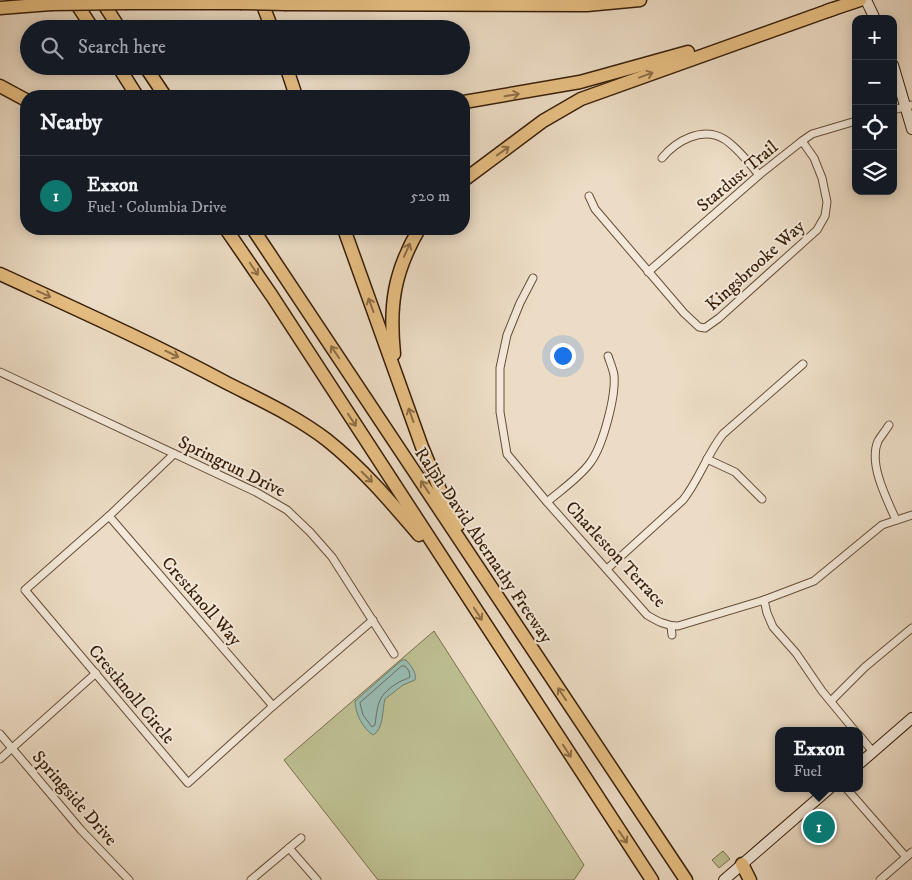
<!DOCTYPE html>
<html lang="en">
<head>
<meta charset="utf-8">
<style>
	body { margin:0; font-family:"IM FELL DW Pica",serif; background:#20242c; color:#f1f3f6 }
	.controls { position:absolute; right:15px; top:15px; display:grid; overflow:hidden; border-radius:10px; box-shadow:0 2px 12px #0003 }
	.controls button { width:45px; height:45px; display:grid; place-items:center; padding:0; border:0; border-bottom:1px solid #363941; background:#171b24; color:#f1f3f6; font:25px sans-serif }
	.you { position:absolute; left:562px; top:355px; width:18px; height:18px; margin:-12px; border:4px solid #fff; border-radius:50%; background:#1a73e8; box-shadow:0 0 0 8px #1a73e833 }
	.badge { display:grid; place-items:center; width:32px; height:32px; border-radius:50%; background:#0f766e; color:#fff; font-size:16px; font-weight:700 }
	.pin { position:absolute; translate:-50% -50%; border:2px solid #fff; box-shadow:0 1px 5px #0006 }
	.popup { position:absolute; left:775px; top:727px; width:88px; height:65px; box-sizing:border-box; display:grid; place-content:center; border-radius:10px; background:#171b24; filter:drop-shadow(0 1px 4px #0005); font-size:16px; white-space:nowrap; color:#9ea1a6 }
	.popup b { font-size:19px; color:#f1f3f6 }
	.popup::after { content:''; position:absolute; left:50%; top:100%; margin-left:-10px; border:10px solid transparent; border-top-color:#171b24 }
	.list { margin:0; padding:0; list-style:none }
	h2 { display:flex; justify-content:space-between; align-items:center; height:65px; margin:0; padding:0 20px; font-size:21px }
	h2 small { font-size:16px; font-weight:400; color:#9ea1a6 }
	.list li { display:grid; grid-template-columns:32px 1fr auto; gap:15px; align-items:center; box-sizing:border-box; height:80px; padding:0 20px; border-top:1px solid #363941 }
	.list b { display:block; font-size:19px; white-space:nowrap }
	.list p { margin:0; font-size:16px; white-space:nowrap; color:#9ea1a6 }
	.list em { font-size:16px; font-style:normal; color:#9ea1a6 }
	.icon { flex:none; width:28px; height:28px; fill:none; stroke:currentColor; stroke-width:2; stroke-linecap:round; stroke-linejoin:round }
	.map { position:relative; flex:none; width:912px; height:880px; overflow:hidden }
	.search { position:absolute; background:#171b24; box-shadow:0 2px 12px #0003; left:20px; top:20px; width:450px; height:55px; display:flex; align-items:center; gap:12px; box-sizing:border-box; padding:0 18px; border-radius:28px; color:#9ea1a6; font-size:19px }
	.panel { position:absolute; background:#171b24; box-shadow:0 2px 12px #0003; left:20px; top:90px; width:450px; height:145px; border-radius:20px }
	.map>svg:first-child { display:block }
	.green { fill:#bdbf91; stroke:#7a6f4d }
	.water { fill:#99bcb3; stroke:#727d6f }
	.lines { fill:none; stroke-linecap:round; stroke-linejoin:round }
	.shore { stroke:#686e5e; stroke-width:1 }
	.street-casing { stroke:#654e38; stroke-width:9 }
	.secondary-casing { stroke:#381f09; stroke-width:12 }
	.highway-casing { stroke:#381f09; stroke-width:15 }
	.street { stroke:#f3e8d9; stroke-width:7 }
	.secondary { stroke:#f3e8d9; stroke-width:10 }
	.highway { stroke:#e6be82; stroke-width:12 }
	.highway-bridge-casing { stroke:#381f09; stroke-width:15; stroke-linecap:butt }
	.highway-bridge { stroke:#e6be82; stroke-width:12 }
	.oneway { stroke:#8f6e46 }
	.labels { text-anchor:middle; stroke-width:4; stroke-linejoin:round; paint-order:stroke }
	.street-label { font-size:18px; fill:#381f09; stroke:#f3e8d9 }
</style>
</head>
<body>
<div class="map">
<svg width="912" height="880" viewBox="0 0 912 880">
	<rect width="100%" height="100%" fill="#ecdcc5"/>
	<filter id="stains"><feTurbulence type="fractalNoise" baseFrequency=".004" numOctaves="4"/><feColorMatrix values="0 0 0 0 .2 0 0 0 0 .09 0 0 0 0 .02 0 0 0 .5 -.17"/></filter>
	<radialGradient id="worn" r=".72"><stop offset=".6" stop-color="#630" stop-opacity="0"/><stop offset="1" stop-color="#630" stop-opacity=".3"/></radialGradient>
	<!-- green -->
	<g class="green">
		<path d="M434 631 584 865 574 880H378L284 760Z"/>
		<path d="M723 851 730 859 719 868 712 860Z"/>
	</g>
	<!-- water -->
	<path class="water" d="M402 660H406C411 666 417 672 415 680L403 685 385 699C382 710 384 729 373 735 363 729 355 713 355 701Z"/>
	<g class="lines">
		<!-- shore -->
		<path class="shore" d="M402 666H405L409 671 410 677C407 679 403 680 399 682 378 695 378 702 375 725L372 727 363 715 360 703Z"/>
		<!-- street casing -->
		<g class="street-casing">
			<g id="street">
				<path d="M893 110 912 105"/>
				<path d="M662 158C676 141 702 126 724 139 737 147 749 163 759 175"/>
				<path d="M589 196 595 209 684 313 699 327 705 328 719 318 817 230 825 216 827 202 822 178 814 158 802 141"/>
				<path d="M648 272 759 175 802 141 812 134 856 121"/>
				<path d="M533 278 520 303 507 335 500 368V412L507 454 547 502 647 615C657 621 666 626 678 626L764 600 814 581 882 525 912 515"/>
				<path d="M0 372 256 492 287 510 310 532 332 557 394 654"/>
				<path d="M889 425C886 430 881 436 878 441 868 464 887 499 896 520"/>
				<path d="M174 454 109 516 25 590 188 783 273 706 373 620"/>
				<path d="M707 459 735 472 762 499"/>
				<path d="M547 502C561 490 579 478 590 463 603 446 616 396 614 375 613 369 610 362 608 356"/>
				<path d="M109 516 273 706"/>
				<path d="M607 569 683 500C699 480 707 454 723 434L803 364"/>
				<path d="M764 600 767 613 773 627 796 653 822 691 855 731"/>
				<path d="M671 626 672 635"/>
				<path d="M831 701 865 667 912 628"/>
				<path d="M0 734 81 830 129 880"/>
				<path d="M859 735 873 752"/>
				<path d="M0 759 96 673"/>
				<path d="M846 788 906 857"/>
				<path d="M289 848 317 880"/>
				<path d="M251 880 301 838"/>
				<path d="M880 880 912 852"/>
			</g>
		</g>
		<!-- secondary casing -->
		<g class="secondary-casing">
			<g id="secondary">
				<path d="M866 0 875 19"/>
				<path d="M893 65 912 129"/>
				<path d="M859 764 912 718"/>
				<path d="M724 880 830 788"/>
			</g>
		</g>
		<!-- highway casing -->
		<g class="highway-casing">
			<g id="highway">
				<path d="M74 0 93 29"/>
				<path d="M101 0 120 29"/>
				<path d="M261 0 272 29"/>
				<path d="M127 3H240"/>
				<path d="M286 4 587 5 640 0"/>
				<path d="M0 8 51 4"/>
				<path d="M827 11 860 0"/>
				<path d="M118 66 137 96"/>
				<path d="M145 66 165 96"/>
				<path d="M286 66 296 96"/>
				<path d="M0 86 26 100"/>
				<path d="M464 102 580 82 688 52"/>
				<path d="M464 180 543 121 581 99 833 9"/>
				<path d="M226 229 272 296 652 880"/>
				<path d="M253 229 686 880"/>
				<path d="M344 229 422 447 440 490 458 525"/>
				<path d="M0 274C76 309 152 343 225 382 260 400 296 416 327 440 362 468 390 501 419 535"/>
				<path d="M394 354C389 305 394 272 419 229"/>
				<path d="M742 864 750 880"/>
			</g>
		</g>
		<!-- street -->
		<use href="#street" class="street"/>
		<!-- secondary -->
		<use href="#secondary" class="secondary"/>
		<!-- highway -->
		<use href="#highway" class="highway"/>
		<!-- highway-bridge casing -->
		<g class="highway-bridge-casing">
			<g id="highway-bridge">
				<path d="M240 3 286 4"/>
				<path d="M51 4 127 3"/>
			</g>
		</g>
		<!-- highway-bridge -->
		<use href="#highway-bridge" class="highway-bridge"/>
	</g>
	<!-- one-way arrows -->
	<defs><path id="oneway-shaft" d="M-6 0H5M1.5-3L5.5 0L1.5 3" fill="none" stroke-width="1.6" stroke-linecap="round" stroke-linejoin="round" transform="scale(1.25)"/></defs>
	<g class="oneway">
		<use href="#oneway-shaft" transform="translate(646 75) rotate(-20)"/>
		<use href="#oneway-shaft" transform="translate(512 95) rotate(-10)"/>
		<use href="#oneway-shaft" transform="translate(503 151) rotate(-36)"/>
		<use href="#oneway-shaft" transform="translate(407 250) rotate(-66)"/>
		<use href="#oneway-shaft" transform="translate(254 269) rotate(56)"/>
		<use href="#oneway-shaft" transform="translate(44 294) rotate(25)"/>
		<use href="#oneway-shaft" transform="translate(371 305) rotate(-110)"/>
		<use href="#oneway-shaft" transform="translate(335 352) rotate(-124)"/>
		<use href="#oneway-shaft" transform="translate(172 354) rotate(26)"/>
		<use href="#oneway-shaft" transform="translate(411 415) rotate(-110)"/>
		<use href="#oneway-shaft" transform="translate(352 420) rotate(57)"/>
		<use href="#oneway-shaft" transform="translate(367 477) rotate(45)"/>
		<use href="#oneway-shaft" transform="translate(425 487) rotate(-124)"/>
		<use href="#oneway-shaft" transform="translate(478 614) rotate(57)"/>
		<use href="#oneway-shaft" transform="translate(562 694) rotate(-124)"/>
		<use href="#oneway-shaft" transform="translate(567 751) rotate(57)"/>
		<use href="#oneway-shaft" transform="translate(623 837) rotate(56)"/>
	</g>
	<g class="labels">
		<!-- street labels -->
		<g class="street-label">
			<text transform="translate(737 176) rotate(-40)" y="6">Stardust Trail</text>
			<text transform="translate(755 265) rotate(-42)" y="6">Kingsbrooke Way</text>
			<text transform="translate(232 466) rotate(26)" y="6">Springrun Drive</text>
			<text transform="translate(484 545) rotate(56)" y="6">Ralph David Abernathy Freeway</text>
			<text transform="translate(616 554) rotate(47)" y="6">Charleston Terrace</text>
			<text transform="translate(202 601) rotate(49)" y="6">Crestknoll Way</text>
			<text transform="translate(132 694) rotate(50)" y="6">Crestknoll Circle</text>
			<text transform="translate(75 798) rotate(49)" y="6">Springside Drive</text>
		</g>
	</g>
	<rect width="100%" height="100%" filter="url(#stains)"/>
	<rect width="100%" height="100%" fill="url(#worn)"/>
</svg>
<div class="controls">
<button>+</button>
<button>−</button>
<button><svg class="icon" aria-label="locate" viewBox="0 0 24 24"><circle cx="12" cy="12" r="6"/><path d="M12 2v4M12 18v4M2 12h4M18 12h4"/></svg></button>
<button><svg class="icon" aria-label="layers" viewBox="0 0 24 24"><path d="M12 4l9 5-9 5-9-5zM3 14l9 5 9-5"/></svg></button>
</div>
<div class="you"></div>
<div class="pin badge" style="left:819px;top:827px">1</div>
<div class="popup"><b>Exxon</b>Fuel</div>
<div class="search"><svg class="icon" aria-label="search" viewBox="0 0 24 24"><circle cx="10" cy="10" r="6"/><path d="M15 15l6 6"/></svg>Search here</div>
<section class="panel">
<h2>Nearby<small></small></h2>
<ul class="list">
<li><span class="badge">1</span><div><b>Exxon</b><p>Fuel · Columbia Drive</p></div><em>520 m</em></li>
</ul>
</section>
</div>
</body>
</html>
